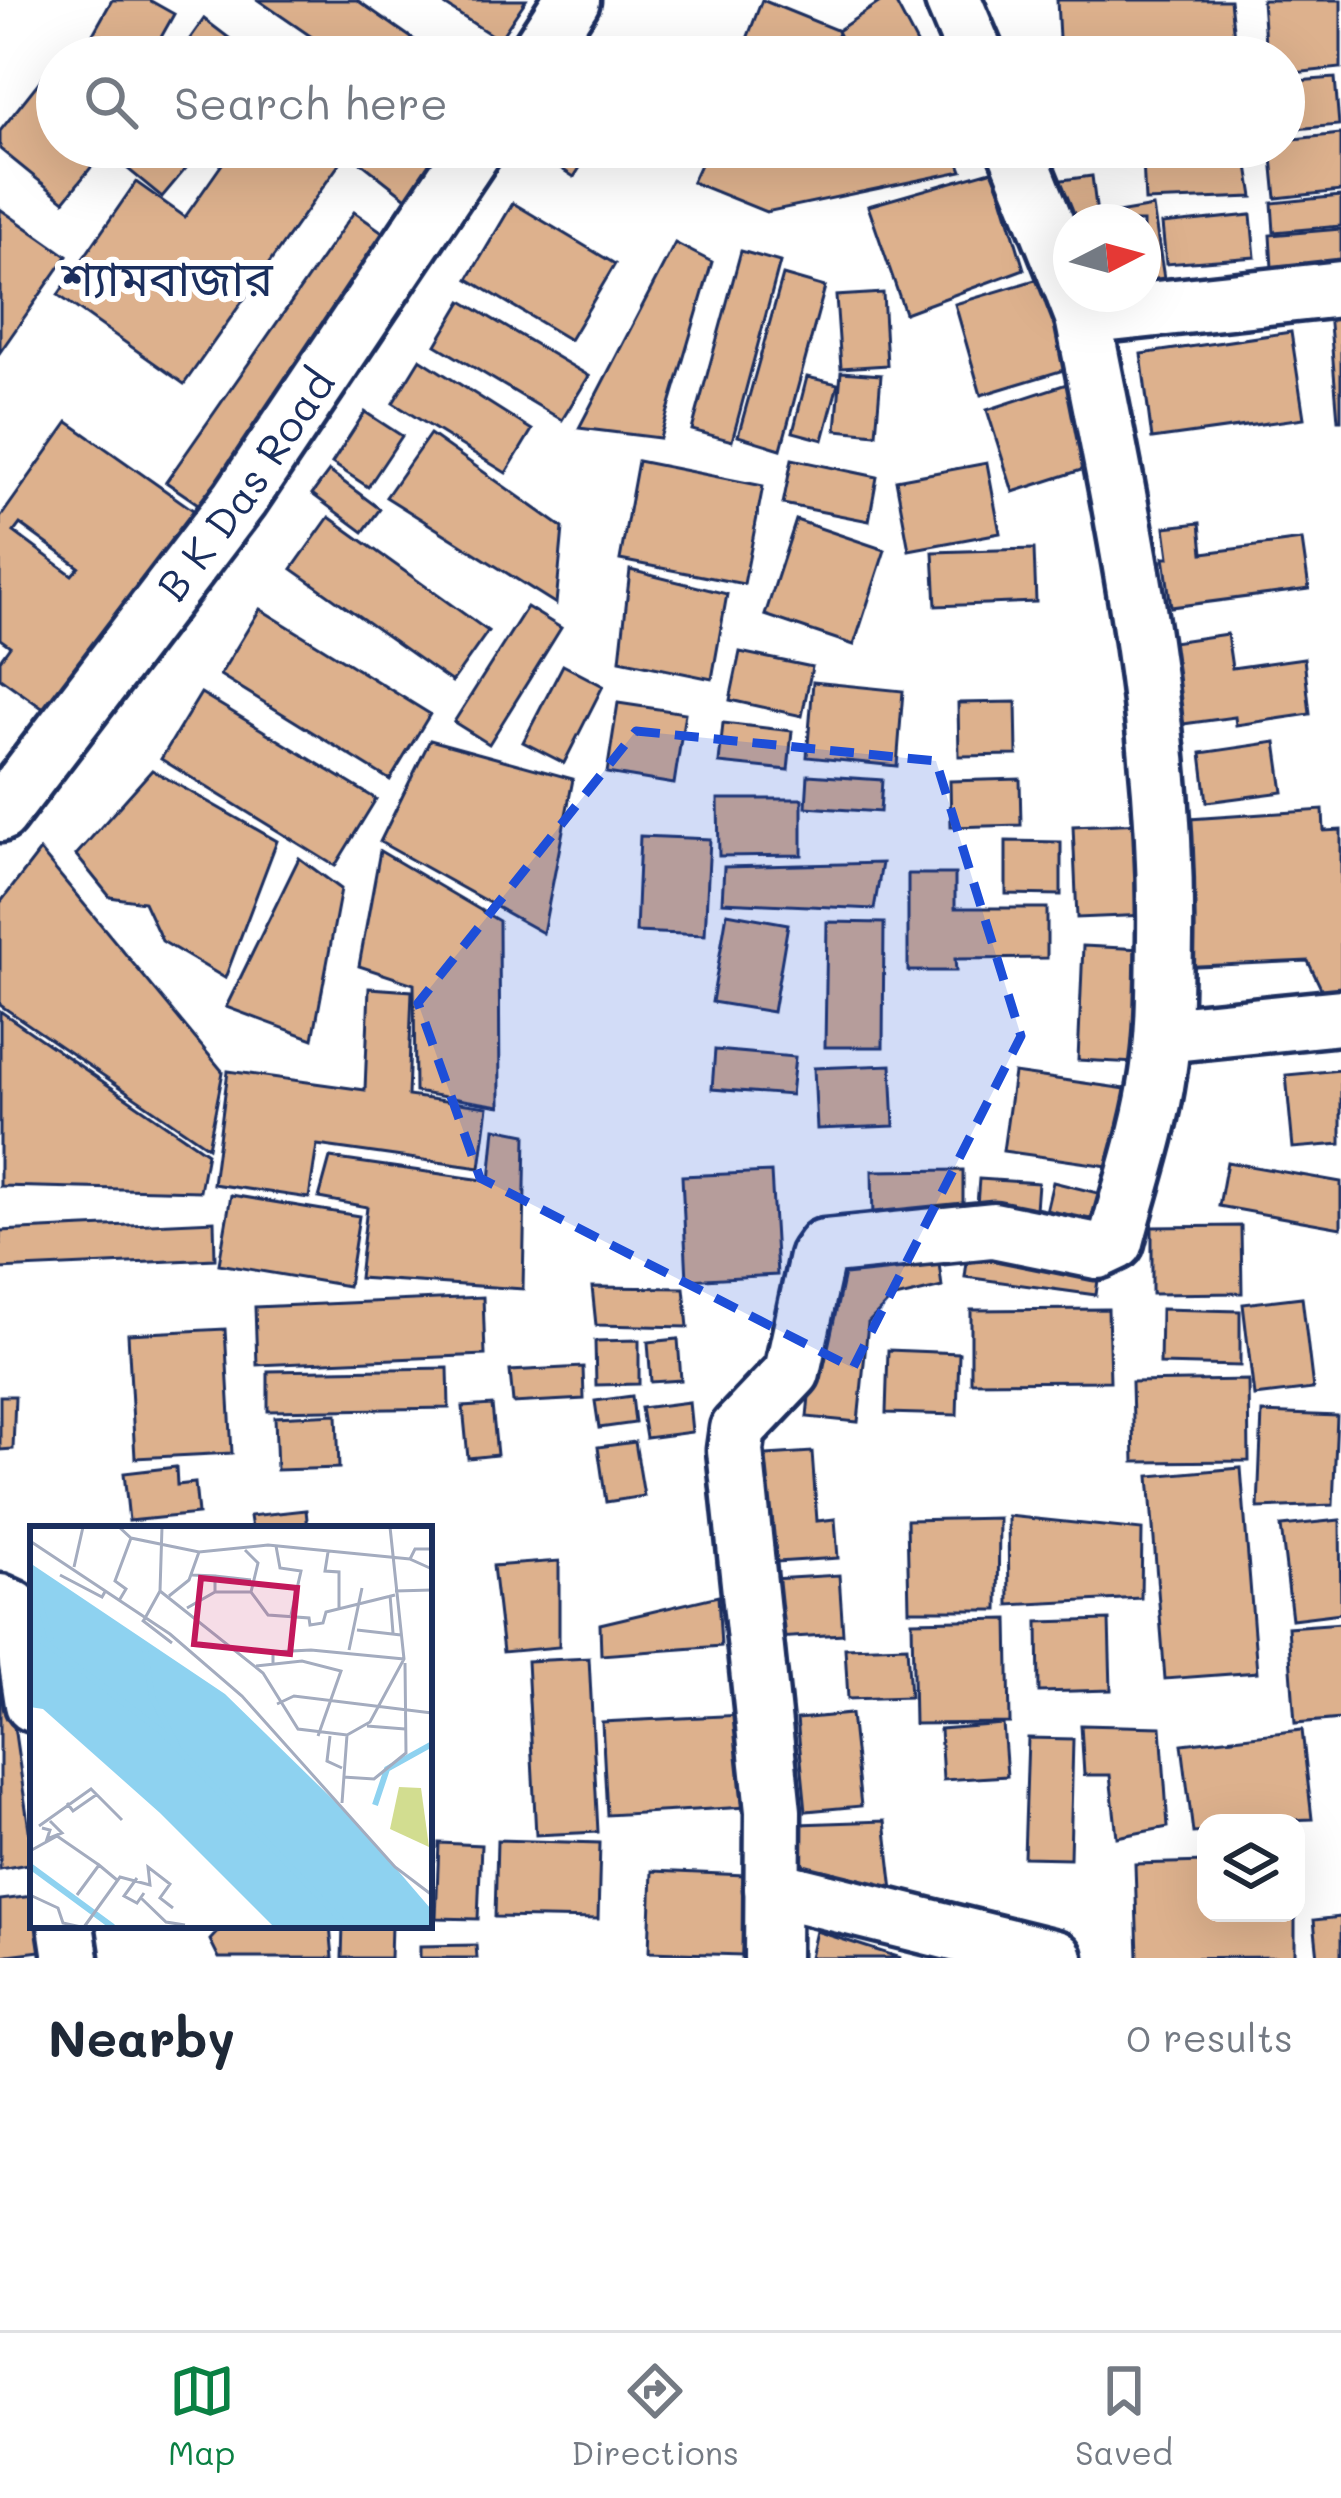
<!DOCTYPE html>
<html lang="en">
<head>
<meta charset="utf-8">
<style>
	body { margin:0; font-family:Mali,"Noto Sans Bengali",sans-serif; background:#f2f2f3; color:#1f2937 }
	.controls { position:absolute; right:36px; bottom:36px; display:grid; overflow:hidden; border-radius:24px; box-shadow:0 12px 48px #0002 }
	.controls button { width:108px; height:108px; display:grid; place-items:center; padding:0; border:0; border-bottom:3px solid #e0e1e3; background:#fff; color:#1f2937; font:60px sans-serif }
	.compass { position:absolute; left:1053px; top:204px; width:108px; height:108px; border-radius:50%; background:#fff; box-shadow:0 12px 48px #0002; rotate:84deg }
	.list { margin:0; padding:0; list-style:none }
	h2 { display:flex; justify-content:space-between; align-items:center; height:156px; margin:0; padding:0 48px; font-size:51px }
	h2 small { font-size:39px; font-weight:400; color:#747a83 }
	.icon { flex:none; width:66px; height:66px; fill:none; stroke:currentColor; stroke-width:2; stroke-linecap:round; stroke-linejoin:round }
	.map { position:relative; flex:none; width:1341px; height:1958px; overflow:hidden }
	.search { position:absolute; background:#fff; box-shadow:0 12px 48px #0002; left:36px; right:36px; top:36px; height:132px; display:flex; align-items:center; gap:30px; box-sizing:border-box; padding:0 42px; border-radius:66px; color:#747a83; font-size:45px }
	.sheet { height:372px; background:#fff }
	nav { display:flex; justify-content:space-around; align-items:center; box-sizing:border-box; height:168px; border-top:3px solid #e0e1e3; background:#fff; font-size:33px; color:#747a83 }
	nav a { display:grid; justify-items:center; gap:6px }
	nav .on { color:#0b8043 }
	.map>svg:first-child { display:block }
	.building { fill:#ddb18d; stroke:#1b2f5e; stroke-width:3; fill-rule:evenodd }
	.lines { fill:none; stroke-linecap:round; stroke-linejoin:round }
	.minor-casing { stroke:#1b2f5e; stroke-width:63 }
	.minor { stroke:#fff; stroke-width:54 }
	.marked { fill:#1d4ed8; fill-opacity:0.2; stroke:#1d4ed8; stroke-width:9; stroke-dasharray:24 15; stroke-linejoin:round }
	.labels { text-anchor:middle; stroke-width:12; stroke-linejoin:round; paint-order:stroke }
	.street-label { font-size:42px; fill:#1b2f5e; stroke:#fff }
	.quarter-label { font-size:48px; fill:#1b2f5e; stroke:#fff }
	.inset-river { fill:none; stroke:#8ed2f0; stroke-width:6 }
	.inset-road { fill:none; stroke:#a4acbf; stroke-width:3 }
	.view { fill:#c2185b; fill-opacity:0.15; stroke:#c2185b; stroke-width:6 }
	.inset-edge { fill:none; stroke:#1b2f5e; stroke-width:6 }
</style>
</head>
<body>
<div class="map">
<svg width="1341" height="1958" viewBox="0 0 1341 1958">
	<rect width="100%" height="100%" fill="#fff"/>
	<filter id="ink" filterUnits="userSpaceOnUse"><feTurbulence type="fractalNoise" baseFrequency=".00833" numOctaves="2"/><feDisplacementMap in="SourceGraphic" scale="24" xChannelSelector="R" yChannelSelector="G"/><feConvolveMatrix kernelMatrix="1 2 1 2 8 2 1 2 1" color-interpolation-filters="sRGB"/></filter>
	<g filter="url(#ink)">
		<!-- building -->
		<g class="building">
			<path d="M112 0H149L174 14 150 57H135L93 34Z"/>
			<path d="M258 0H357L439 57H341Z"/>
			<path d="M437 0H526L499 40Z"/>
			<path d="M762 0 839 31 828 57H740Z"/>
			<path d="M883 0H894L924 57H849L837 31Z"/>
			<path d="M1057 0H1230L1236 57H1060Z"/>
			<path d="M1262 0H1341V68L1284 74V57H1266Z"/>
			<path d="M204 19 241 47 234 57H177Z"/>
			<path d="M57 59V147L203 148 162 197 105 150 64 201 0 149V131Z"/>
			<path d="M1335 78 1339 125 1284 130V82Z"/>
			<path d="M1341 134V191L1276 198 1271 147H1284V140Z"/>
			<path d="M234 147H260L280 161 289 147H339L347 153 184 384 58 295 136 182 185 217Z"/>
			<path d="M362 147H422L454 172 424 212 354 157Z"/>
			<path d="M528 147H593L574 177Z"/>
			<path d="M708 147H742L775 161 837 147H953L962 171 766 212 692 182Z"/>
			<path d="M1246 153 1253 197 1145 201 1143 160Z"/>
			<path d="M994 170 1024 269 905 313 868 206Z"/>
			<path d="M1092 176 1098 222H1071L1055 181Z"/>
			<path d="M1341 196V226L1274 232 1272 203Z"/>
			<path d="M513 203 615 264 570 340 468 279Z"/>
			<path d="M1153 207 1167 298 1143 294V222H1107L1106 215Z"/>
			<path d="M0 209 67 256 0 352Z"/>
			<path d="M354 212 424 261 236 530 166 482Z"/>
			<path d="M1251 215 1255 257 1166 264 1162 224Z"/>
			<path d="M1341 229V278L1273 284 1270 235Z"/>
			<path d="M675 243 712 262 660 438 579 428Z"/>
			<path d="M741 251 780 262 732 441 692 430Z"/>
			<path d="M783 275 825 287 781 449 738 436Z"/>
			<path d="M1052 275 1077 366 981 395 955 304Z"/>
			<path d="M883 293 887 365 841 368 836 296Z"/>
			<path d="M462 301 589 376 562 420 436 345Z"/>
			<path d="M1341 311V420H1338L1329 312Z"/>
			<path d="M1291 332 1304 418 1152 439 1141 354Z"/>
			<path d="M420 359 532 430 506 473 393 403Z"/>
			<path d="M841 372 881 375 876 434 836 430Z"/>
			<path d="M807 377 838 384 823 440 793 432Z"/>
			<path d="M1076 381 1103 463 1013 492 987 410Z"/>
			<path d="M365 412 402 436 368 487 332 463Z"/>
			<path d="M68 422 196 512 52 715 0 678V660L10 646 0 639V518ZM20 524 79 567 72 575 14 532Z"/>
			<path d="M430 434 563 528 556 604 386 497Z"/>
			<path d="M792 459 877 477 869 521 783 504Z"/>
			<path d="M638 461 763 486 744 584 620 560Z"/>
			<path d="M987 463 1000 533 909 550 896 480Z"/>
			<path d="M329 471 380 509 363 532 312 494Z"/>
			<path d="M329 517 488 631 452 682 292 569Z"/>
			<path d="M796 520 885 550 854 645 765 615Z"/>
			<path d="M1200 523 1203 553 1302 540 1309 589 1171 607 1164 557H1169L1165 527Z"/>
			<path d="M1034 549 1036 602 936 606 933 552Z"/>
			<path d="M630 570 727 594 712 679 620 660Z"/>
			<path d="M527 607 561 628 489 744 454 722Z"/>
			<path d="M260 609 430 714 390 780 220 675Z"/>
			<path d="M1227 634 1232 668 1304 658 1310 714 1236 725 1235 717 1183 724 1172 642Z"/>
			<path d="M740 652 812 667 802 716 730 700Z"/>
			<path d="M563 665 603 686 564 763 523 742Z"/>
			<path d="M813 682 903 691 897 766 807 757Z"/>
			<path d="M201 693 376 799 335 866 161 759Z"/>
			<path d="M1016 702 1017 755 959 756 958 703Z"/>
			<path d="M618 703 685 713 674 784 607 773Z"/>
			<path d="M723 723 792 731 788 770 719 763Z"/>
			<path d="M430 740 573 779 543 933 380 842Z"/>
			<path d="M1276 742 1283 792 1207 802 1201 753Z"/>
			<path d="M152 770 277 841 225 978 162 941 144 902 110 897 76 855Z"/>
			<path d="M808 775 882 780 880 812 806 807Z"/>
			<path d="M1020 779 1021 825 951 827 950 781Z"/>
			<path d="M718 799H802V855L719 856Z"/>
			<path d="M1323 810 1324 831 1341 830V1000L1327 1001 1308 961 1177 967 1175 820Z"/>
			<path d="M1143 823 1147 915 1077 918 1073 826Z"/>
			<path d="M640 836 710 839 705 935 636 932Z"/>
			<path d="M1006 841 1061 842V895L1006 894Z"/>
			<path d="M40 851 223 1072 208 1147 0 1005V903Z"/>
			<path d="M380 851 499 921 500 1106 415 1092 414 984 359 966Z"/>
			<path d="M299 858 341 889 313 1039 226 1007Z"/>
			<path d="M882 863 874 909 722 902 724 867Z"/>
			<path d="M908 874H955V908H1047V958L955 959 956 971H908Z"/>
			<path d="M727 913 788 924 773 1012 712 1002Z"/>
			<path d="M827 922 884 923 883 1047H825Z"/>
			<path d="M1083 946 1142 949 1137 1063 1078 1060Z"/>
			<path d="M369 988 412 991 408 1096 488 1107 480 1168 317 1145 309 1198 213 1184 228 1071 365 1090Z"/>
			<path d="M0 1011 207 1153 200 1191 0 1186Z"/>
			<path d="M715 1050 795 1057 791 1095 712 1089Z"/>
			<path d="M891 1065 894 1126 817 1129 814 1068Z"/>
			<path d="M1341 1070V1144L1293 1148 1286 1075Z"/>
			<path d="M1014 1073 1133 1090 1122 1168 1003 1151Z"/>
			<path d="M495 1128 526 1134 523 1289 359 1278 367 1207 319 1198 330 1158 490 1181Z"/>
			<path d="M1227 1162 1341 1182V1228L1219 1206Z"/>
			<path d="M963 1170V1219L873 1220 872 1171Z"/>
			<path d="M771 1172 777 1275 687 1280 682 1176Z"/>
			<path d="M979 1179 1038 1183 1035 1222 976 1218Z"/>
			<path d="M1053 1182 1118 1198 1110 1235 1044 1220Z"/>
			<path d="M231 1195 359 1216 348 1286 219 1264Z"/>
			<path d="M214 1221 215 1259 0 1269V1231Z"/>
			<path d="M1241 1226 1242 1293 1152 1294V1227Z"/>
			<path d="M970 1239 1101 1256 1096 1295 965 1277Z"/>
			<path d="M937 1248 942 1287 891 1299 868 1323 858 1422 807 1417 819 1290 855 1258Z"/>
			<path d="M592 1287 684 1288 688 1327 596 1325Z"/>
			<path d="M483 1297 485 1355 257 1365 255 1307Z"/>
			<path d="M1302 1297 1313 1389 1254 1396 1243 1304Z"/>
			<path d="M1108 1309 1110 1381 971 1382V1310Z"/>
			<path d="M1161 1309 1240 1311V1366L1160 1364Z"/>
			<path d="M225 1329 232 1453 135 1458 128 1334Z"/>
			<path d="M678 1339 681 1380 651 1382 648 1342Z"/>
			<path d="M639 1340V1384L596 1385 595 1341Z"/>
			<path d="M888 1350 959 1353 957 1415 886 1413Z"/>
			<path d="M583 1367 584 1399 513 1403 510 1371Z"/>
			<path d="M448 1368 449 1408 268 1411V1371Z"/>
			<path d="M1248 1380 1249 1461 1134 1462 1132 1382Z"/>
			<path d="M0 1396H15L13 1449 0 1450Z"/>
			<path d="M632 1396 635 1423 599 1428 595 1401Z"/>
			<path d="M689 1402 692 1432 646 1438 641 1408Z"/>
			<path d="M492 1405 497 1455 468 1458 463 1407Z"/>
			<path d="M1262 1413 1337 1416 1333 1505 1258 1508Z"/>
			<path d="M337 1414 339 1468 277 1470 275 1417Z"/>
			<path d="M635 1442 644 1496 606 1502 598 1447Z"/>
			<path d="M812 1452 817 1521 835 1519 838 1558 761 1563 752 1456Z"/>
			<path d="M176 1467 177 1485 195 1483 198 1514 129 1521 124 1473Z"/>
			<path d="M1241 1468 1257 1672 1165 1679 1149 1476Z"/>
			<path d="M306 1510 308 1529H252L250 1516Z"/>
			<path d="M1008 1516 1142 1530 1141 1598 1009 1605Z"/>
			<path d="M999 1518 998 1610H909L907 1520Z"/>
			<path d="M1340 1520 1341 1613 1292 1619 1281 1526Z"/>
			<path d="M559 1561V1647L503 1652 493 1566Z"/>
			<path d="M839 1575 843 1634 759 1639 756 1580Z"/>
			<path d="M718 1596 721 1646 601 1655 600 1624Z"/>
			<path d="M1008 1619 1010 1723 914 1724 912 1621Z"/>
			<path d="M1109 1620 1111 1690 1039 1692 1038 1622Z"/>
			<path d="M1341 1623V1719L1295 1723 1288 1627Z"/>
			<path d="M0 1630 33 1857V1863L0 1869Z"/>
			<path d="M907 1646 910 1697 848 1699 845 1648Z"/>
			<path d="M589 1658 598 1832 536 1835 527 1661Z"/>
			<path d="M851 1714 861 1806 806 1811 797 1719Z"/>
			<path d="M742 1715 747 1807 607 1815 602 1722Z"/>
			<path d="M1003 1724 1007 1776 943 1780 940 1729Z"/>
			<path d="M1081 1725 1161 1727 1168 1827 1117 1837 1110 1775H1084Z"/>
			<path d="M1302 1730 1312 1819 1206 1823V1832L1193 1833 1182 1744Z"/>
			<path d="M1028 1738 1073 1739 1070 1858 1024 1857Z"/>
			<path d="M885 1821 895 1908 801 1896 798 1824Z"/>
			<path d="M497 1840 600 1843 598 1919 495 1917Z"/>
			<path d="M439 1843 481 1845 478 1919 436 1918Z"/>
			<path d="M1206 1862V1913H1295V1957L1138 1958 1135 1864Z"/>
			<path d="M652 1871 745 1875 742 1955 649 1952Z"/>
			<path d="M33 1896V1925H61L64 1948 0 1956V1900Z"/>
			<path d="M1341 1917V1958H1318L1314 1920Z"/>
			<path d="M224 1925H330L333 1958H219L210 1940Z"/>
			<path d="M343 1925H391L390 1958H342Z"/>
			<path d="M816 1931 901 1958H810Z"/>
			<path d="M476 1945 477 1958H420V1946Z"/>
		</g>
		<g class="lines">
			<!-- minor casing -->
			<g class="minor-casing">
				<g id="minor">
					<path d="M953 0 977 57"/>
					<path d="M535 57 572 0"/>
					<path d="M1015 147 1071 286"/>
					<path d="M1083 317 1341 289"/>
					<path id="s1" d="M0 814 240 499 476 147"/>
					<path d="M1163 1035 1341 1017"/>
					<path d="M0 1602 13 1608 23 1637 33 1704"/>
					<path d="M772 1888 1055 1958"/>
					<path d="M66 1925 71 1958"/>
					<path d="M772 1958 773 1811 735 1450 738 1429 792 1372 817 1257 824 1247 993 1230 1097 1251 1116 1242C1130 1187 1150 1131 1158 1074 1165 1029 1164 984 1165 938 1168 727 1124 522 1083 317L1074 294"/>
				</g>
			</g>
			<!-- minor -->
			<use href="#minor" class="minor"/>
		</g>
	</g>
	<!-- marked area -->
	<path class="marked" d="M636 731 936 761 1021 1036 853 1368 480 1178 418 1003Z"/>
	<g class="labels">
		<!-- street labels -->
		<g class="street-label">
			<text dy="15" stroke="none"><textPath href="#s1" startOffset="411">B K Das Road</textPath></text>
		</g>
		<!-- quarter labels -->
		<g class="quarter-label">
			<text x="167" y="296">শ্যামবাজার</text>
		</g>
	</g>
	<!-- overview -->
	<g transform="translate(30 1526)">
		<rect width="402" height="402" fill="#fff"/>
		<path d="M369 261 391 262 399 321 360 303Z" fill="#d2dd90"/>
		<path d="M0 37 195 168 327 297 400 382 402 401H244L130 287 13 183 0 181Z" fill="#8ed2f0"/>
		<path class="inset-river" d="M1 48 21 115M0 105 130 204 318 401M114 118 122 171 148 222M345 279 357 243 402 218M0 340 83 401"/>
		<path class="inset-road" d="M89 1 101 12 169 26 238 19 380 33M0 15 140 108 212 170 365 341 402 369M246 20 250 42 271 45 261 89M402 23H385L380 33 402 43M215 24 228 37 221 66M298 26 295 45 309 46V84M44 41 53 1M30 49 72 71 76 64M162 49 185 50V65M185 50 221 54M130 65 233 147 268 203 317 209 340 196 374 133 360 1M365 65 402 64M360 69 363 107M139 70 159 54 169 26M90 73 96 63 85 55 101 12M157 82 185 66H221L238 89 279 92 280 99 293 97 296 86 365 69M112 94 142 117M114 94 130 65 132 1M327 104 371 109M319 124 332 62M243 137V126L281 124 374 133M226 140 272 135 311 145 288 210M247 178 264 170 402 187M337 200 375 203M300 210 297 235 312 242M313 251 344 253 376 227 375 137M37 277 43 285 66 269M312 277 317 209M9 300 61 263 92 294M12 302 20 304 17 313 32 307 20 295M0 325 27 310 69 339M107 352 94 370 107 377 114 367M0 369 28 382 33 397 51 401M47 369 69 339 87 354M111 372 136 396 155 399M54 401 90 351 120 359 118 341 140 358 130 372 143 382"/>
		<path class="view" d="M171 52 267 62 260 128 164 118Z"/>
		<rect width="402" height="402" class="inset-edge"/>
	</g>
</svg>
<div class="controls">
<button><svg class="icon" aria-label="layers" viewBox="0 0 24 24"><path d="M12 4l9 5-9 5-9-5zM3 14l9 5 9-5"/></svg></button>
</div>
<svg class="compass" viewBox="-18 -18 36 36"><path d="M0-13l5 13h-10z" fill="#e53935"/><path d="M0 13l5-13h-10z" fill="#747a83"/></svg>
<div class="search"><svg class="icon" aria-label="search" viewBox="0 0 24 24"><circle cx="10" cy="10" r="6"/><path d="M15 15l6 6"/></svg>Search here</div>
</div>
<section class="sheet">
<h2>Nearby<small>0 results</small></h2>
<ul class="list">
</ul>
</section>
<nav>
<a class="on"><svg class="icon" aria-label="map" viewBox="0 0 24 24"><path d="M3 6l6-2 6 2 6-2v14l-6 2-6-2-6 2zM9 4v14M15 6v14"/></svg>Map</a>
<a><svg class="icon" aria-label="directions" viewBox="0 0 24 24"><path d="M12 3l9 9-9 9-9-9zM9 14v-3h6M13 9l2 2-2 2"/></svg>Directions</a>
<a><svg class="icon" aria-label="saved" viewBox="0 0 24 24"><path d="M7 4h10v16l-5-4-5 4z"/></svg>Saved</a>
</nav>
</body>
</html>
